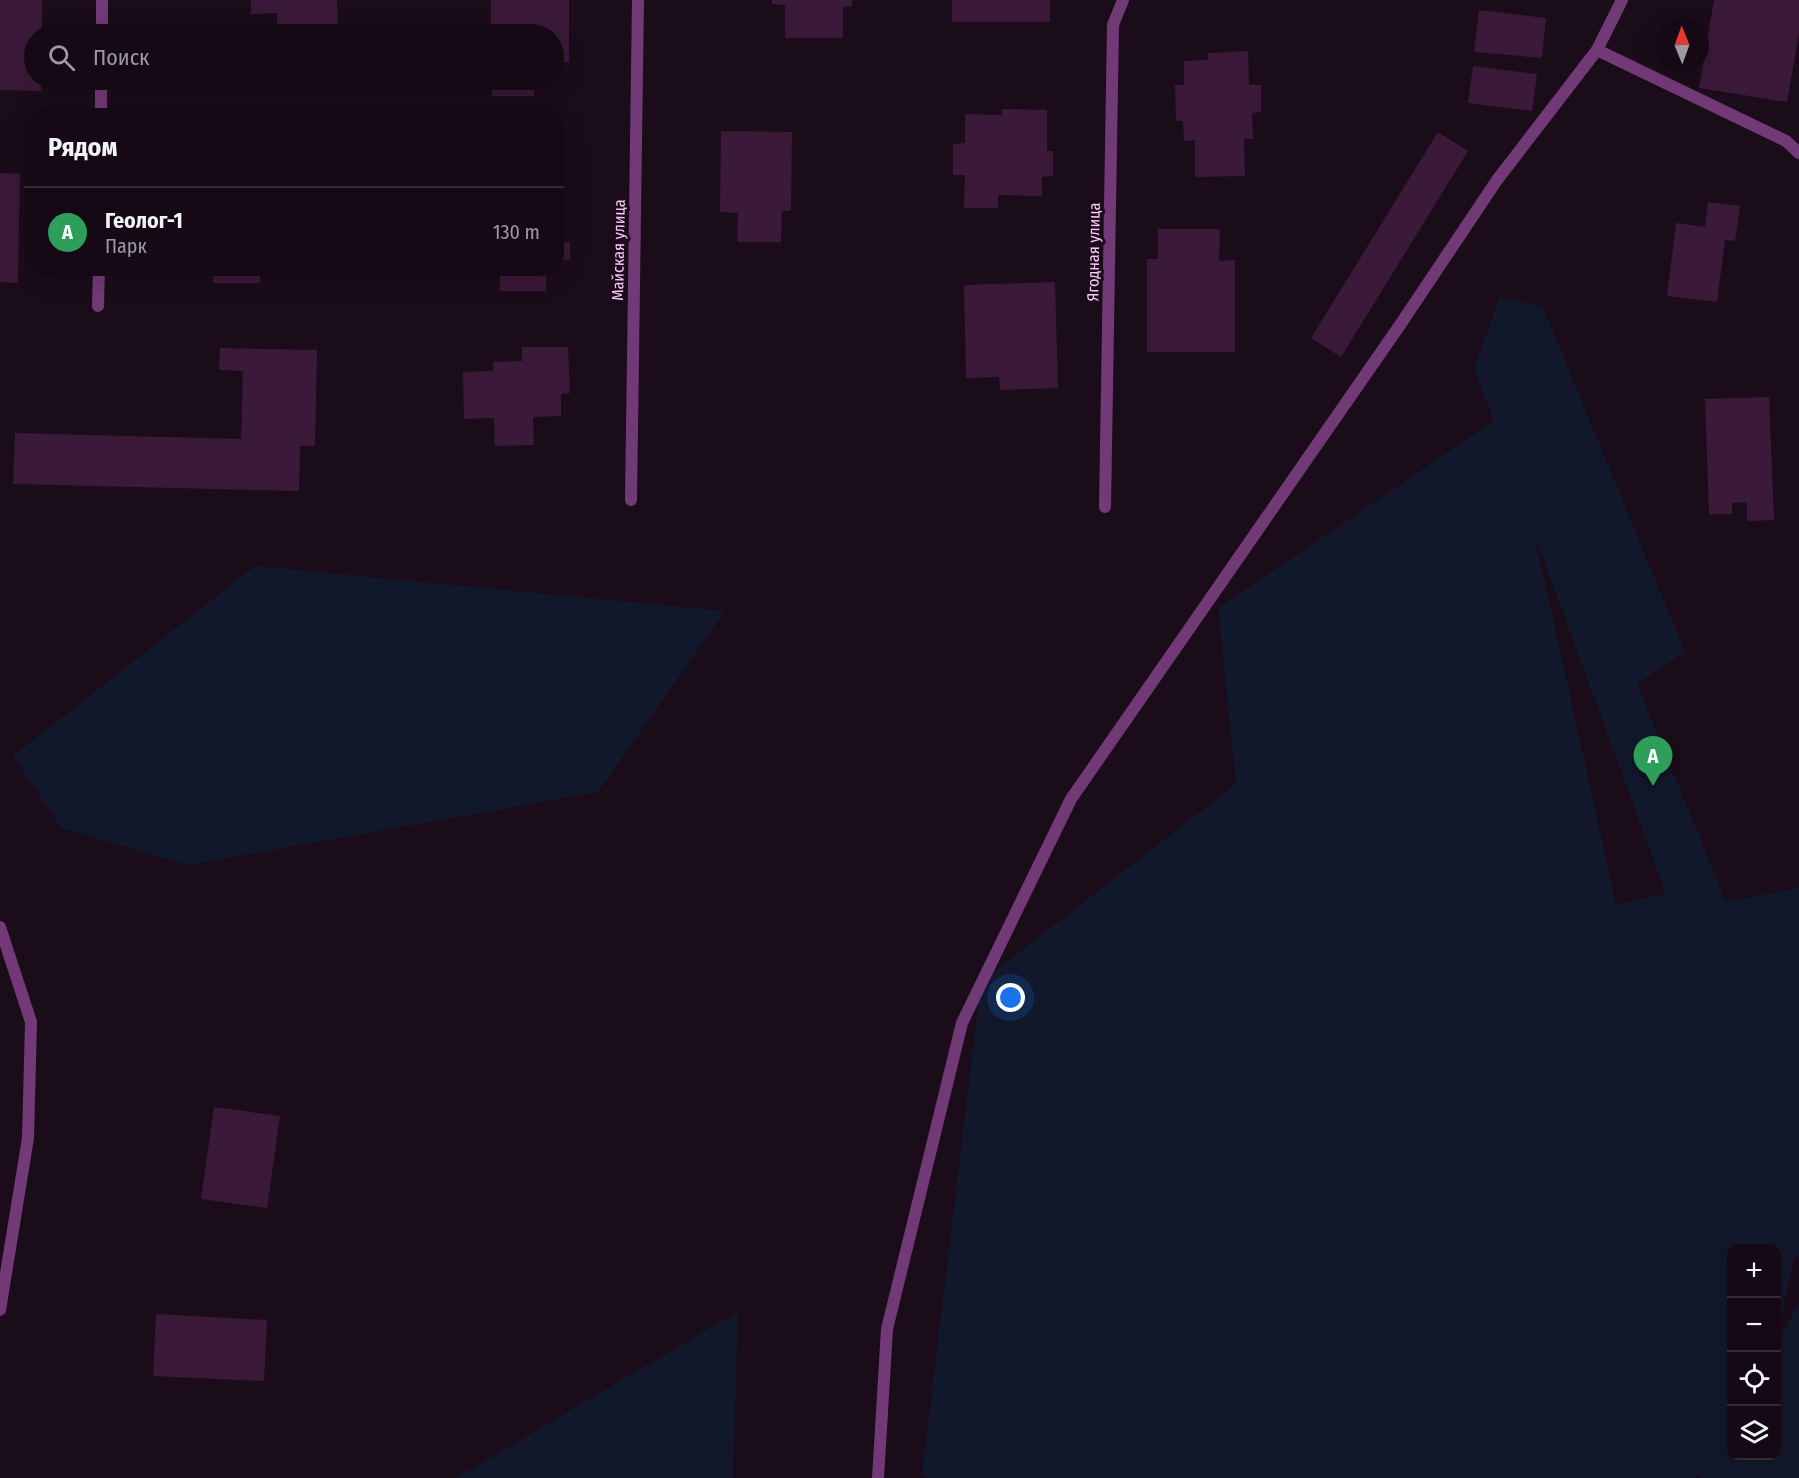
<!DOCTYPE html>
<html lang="ru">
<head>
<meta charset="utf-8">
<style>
	body { margin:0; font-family:"Fira Sans Condensed",sans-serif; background:#211722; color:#f1f3f6 }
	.controls { position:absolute; right:18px; bottom:18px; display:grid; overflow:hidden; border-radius:12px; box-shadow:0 6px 24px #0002 }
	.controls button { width:54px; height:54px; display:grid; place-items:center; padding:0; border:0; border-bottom:2px solid #332a34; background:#140914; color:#f1f3f6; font:30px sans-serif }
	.compass { position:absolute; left:1655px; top:18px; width:54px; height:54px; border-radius:50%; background:#140914; box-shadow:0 6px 24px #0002; rotate:359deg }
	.you { position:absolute; left:1011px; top:998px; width:21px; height:21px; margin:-15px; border:4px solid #fff; border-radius:50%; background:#1a73e8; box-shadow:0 0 0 9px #1a73e833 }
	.badge { display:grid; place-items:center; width:39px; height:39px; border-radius:50%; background:#8a8dee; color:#fff; font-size:20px; font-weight:700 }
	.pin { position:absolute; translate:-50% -50px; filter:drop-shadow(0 2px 3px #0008) }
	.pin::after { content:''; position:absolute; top:32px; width:21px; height:18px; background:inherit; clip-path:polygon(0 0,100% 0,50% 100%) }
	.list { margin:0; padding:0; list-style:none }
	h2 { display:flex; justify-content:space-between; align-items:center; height:78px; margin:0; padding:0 24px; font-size:26px }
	h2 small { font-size:20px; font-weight:400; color:#9d9aa0 }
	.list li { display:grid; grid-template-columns:39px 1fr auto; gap:18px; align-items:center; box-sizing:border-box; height:90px; padding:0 24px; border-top:2px solid #332a34 }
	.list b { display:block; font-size:22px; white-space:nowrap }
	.list p { margin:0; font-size:20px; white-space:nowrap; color:#9d9aa0 }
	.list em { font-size:20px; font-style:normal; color:#9d9aa0 }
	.icon { flex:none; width:33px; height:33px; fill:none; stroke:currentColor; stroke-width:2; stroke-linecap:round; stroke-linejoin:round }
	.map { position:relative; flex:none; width:1799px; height:1478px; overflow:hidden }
	.search { position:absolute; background:#140914; box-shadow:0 6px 24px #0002; left:24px; top:24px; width:540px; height:66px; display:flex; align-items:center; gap:15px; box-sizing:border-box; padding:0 21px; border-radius:33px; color:#9d9aa0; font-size:22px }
	.panel { position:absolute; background:#140914; box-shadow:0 6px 24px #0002; left:24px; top:108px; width:540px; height:168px; border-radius:24px }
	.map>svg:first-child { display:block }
	.green { fill:#12182b; fill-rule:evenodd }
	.building { fill:#3b1938 }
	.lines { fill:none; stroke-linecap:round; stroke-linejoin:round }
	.service { stroke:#723977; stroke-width:12 }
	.minor { stroke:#723977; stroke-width:12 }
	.labels { text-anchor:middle; stroke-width:6; stroke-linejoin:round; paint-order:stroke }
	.street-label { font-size:16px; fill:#fcc9fc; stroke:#1b0c1a }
</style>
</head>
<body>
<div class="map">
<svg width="1799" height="1478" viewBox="0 0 1799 1478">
	<rect width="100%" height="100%" fill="#1b0c1a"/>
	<!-- green -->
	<g class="green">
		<path d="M1500 297 1543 307 1685 652 1637 684 1726 902 1799 888V1260L1796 1253 1777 1333 1776 1248H1732V1456H1776L1777 1343 1799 1303V1478H1700L1701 1475 1695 1478H927L922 1474 981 982 1236 784 1218 608 1494 421 1474 368ZM1534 533 1666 894H1665L1616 904Z"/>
		<path d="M255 566 725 611 598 792 188 865 61 828 13 756Z"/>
		<path d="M738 1312 733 1478H456L737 1312Z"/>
	</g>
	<!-- building -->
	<g class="building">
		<path d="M0 0H42V34H34V80H41V91L0 90Z"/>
		<path d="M251 0H337L338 34H277V13L251 14Z"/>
		<path d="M491 0H569V62H554V34H491Z"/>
		<path d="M772 0H852V6L843 7V38H785V5L772 4Z"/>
		<rect x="952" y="0" width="98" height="22"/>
		<path d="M1714 0H1799V33L1787 102 1699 88Z"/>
		<path d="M1479 10 1546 18 1542 58 1474 52Z"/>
		<path d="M1248 51 1249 85H1261V112L1252 113 1253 139H1244L1245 176 1195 177V140L1184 141 1183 121H1176L1175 85H1184V61L1208 60V53Z"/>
		<path d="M1473 66 1537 74 1532 111 1468 103Z"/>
		<rect x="492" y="80" width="42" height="16"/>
		<path d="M1002 109 1047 110V151H1053V176L1042 177V196L998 195V208H964L965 175H953V144L965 143V114L1002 115Z"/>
		<path d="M721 131 792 132 791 211H782L781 242H737L738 213 720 212Z"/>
		<path d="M1438 132 1468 151 1341 357 1311 338Z"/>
		<path d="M0 173 20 174 18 283 0 282Z"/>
		<path d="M1708 202 1740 206 1735 241 1725 240 1717 302 1667 296 1676 223 1705 227Z"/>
		<path d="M1158 229H1220L1219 261 1235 260V352H1147V259H1158Z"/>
		<path d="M570 242V260L556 259V243Z"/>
		<rect x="213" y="268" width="47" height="15"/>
		<rect x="500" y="268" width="46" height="23"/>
		<path d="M1055 282 1058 388 1000 390 999 377 966 378 964 285Z"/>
		<path d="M522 347H568L570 393 561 394V416L533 417 534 445 495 446 494 418 464 419 463 372 493 371V362L522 361Z"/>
		<path d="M220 348 317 350 315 446H300L299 491 13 484 15 433 241 439 243 371 219 370Z"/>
		<path d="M1769 397 1774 520 1747 521V502L1732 503V514H1709L1705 399Z"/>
		<path d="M214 1107 280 1116 267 1208 201 1199Z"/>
		<path d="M156 1314 267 1320 264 1381 153 1376Z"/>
	</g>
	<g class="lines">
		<!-- service -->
		<g class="service">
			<path d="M0 1310 28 1138 31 1022"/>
			<path d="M878 1478 887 1329 962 1023 1071 799 1400 325 1497 180 1597 50"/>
		</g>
		<!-- minor -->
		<g class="minor">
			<path d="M1622 0 1597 50 1786 141 1799 153"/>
			<path d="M102 34V0"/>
			<path d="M101 116V80"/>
			<path d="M98 306 99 268"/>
			<path d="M631 500 638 0"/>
			<path d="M1105 507 1113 25 1123 0"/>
			<path d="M0 927 31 1022"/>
		</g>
	</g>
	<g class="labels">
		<!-- street labels -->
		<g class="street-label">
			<text transform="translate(618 250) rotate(-89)" y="6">Майская улица</text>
			<text transform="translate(1093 252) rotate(-89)" y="6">Ягодная улица</text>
		</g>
	</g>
</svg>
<div class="controls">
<button>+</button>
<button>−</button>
<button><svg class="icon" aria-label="locate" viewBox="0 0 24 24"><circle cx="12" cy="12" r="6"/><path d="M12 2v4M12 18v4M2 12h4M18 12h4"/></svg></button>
<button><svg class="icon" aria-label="layers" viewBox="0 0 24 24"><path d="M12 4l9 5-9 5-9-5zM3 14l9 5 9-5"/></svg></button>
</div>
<svg class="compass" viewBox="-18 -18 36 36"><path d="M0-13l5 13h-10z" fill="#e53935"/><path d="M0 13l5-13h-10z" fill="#9d9aa0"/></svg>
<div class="you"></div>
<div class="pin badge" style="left:1653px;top:786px;background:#2e9e5b">A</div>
<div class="search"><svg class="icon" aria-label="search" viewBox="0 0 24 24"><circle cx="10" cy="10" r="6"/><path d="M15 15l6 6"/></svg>Поиск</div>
<section class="panel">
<h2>Рядом<small></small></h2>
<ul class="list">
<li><span class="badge" style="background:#2e9e5b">A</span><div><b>Геолог-1</b><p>Парк</p></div><em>130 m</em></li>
</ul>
</section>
</div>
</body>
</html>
